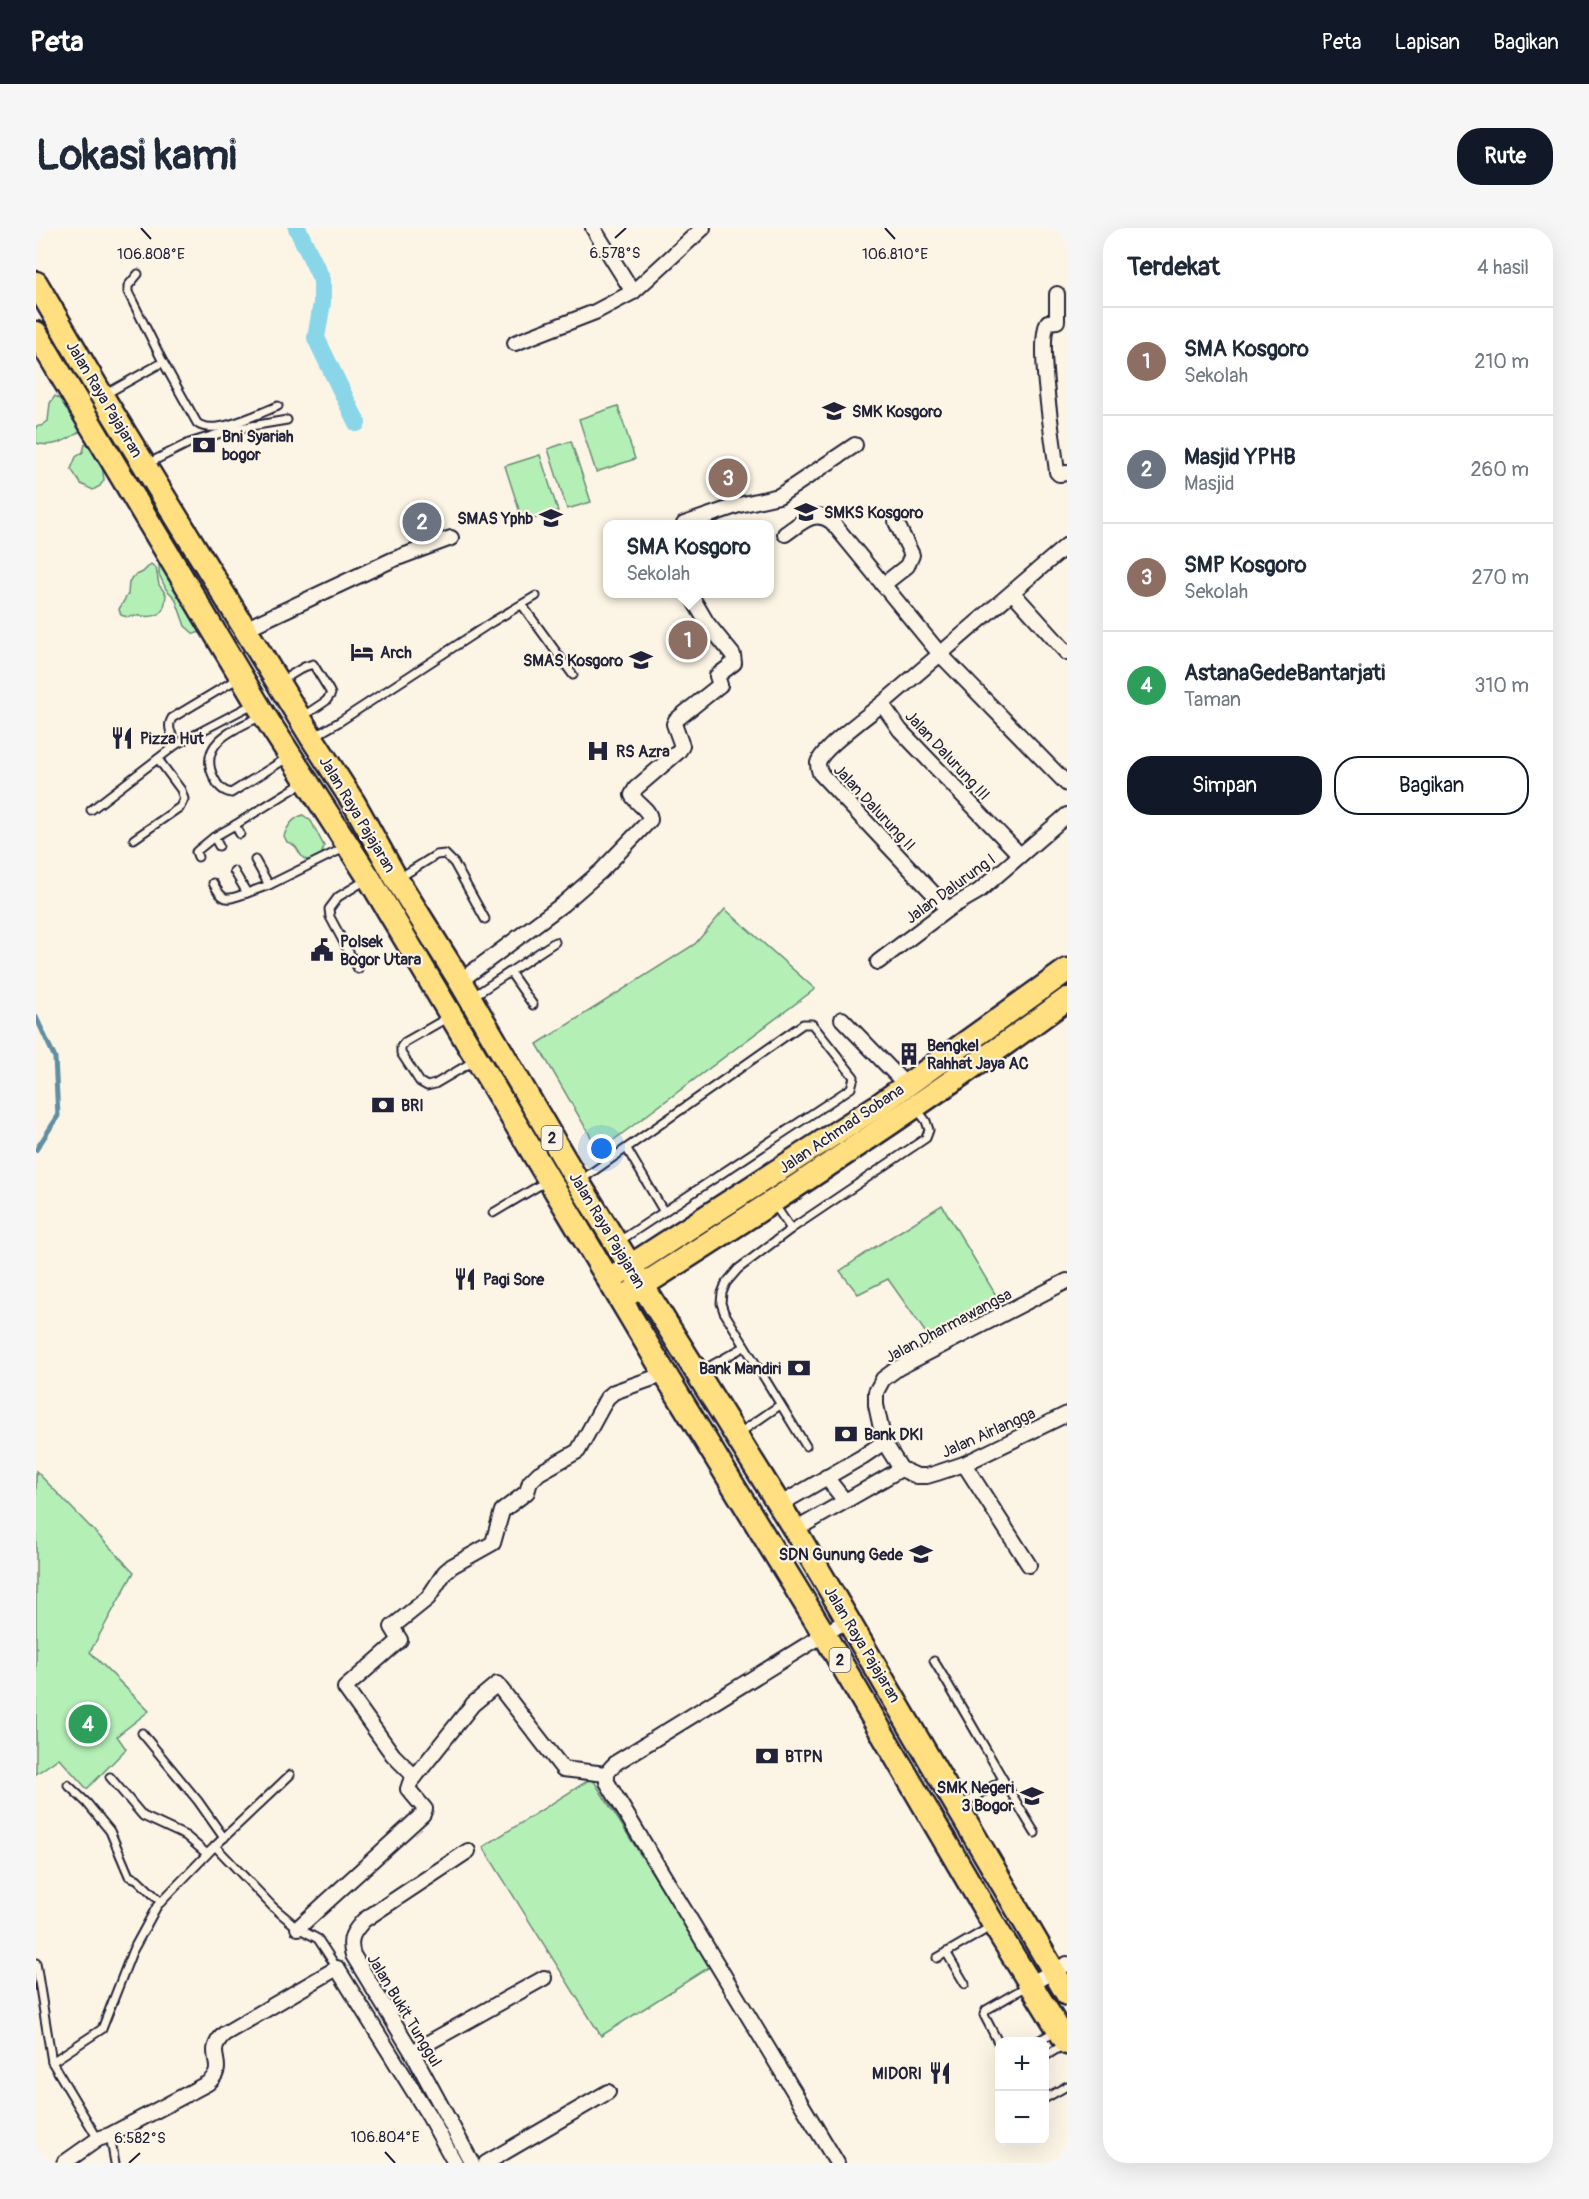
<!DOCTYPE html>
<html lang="id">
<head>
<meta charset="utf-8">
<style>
	body { margin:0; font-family:Pangolin,sans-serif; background:#f6f6f7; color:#1f2937 }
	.controls { position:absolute; right:18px; bottom:18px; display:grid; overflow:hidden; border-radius:12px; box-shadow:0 6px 24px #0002 }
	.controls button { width:54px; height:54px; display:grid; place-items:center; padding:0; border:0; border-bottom:2px solid #e0e1e3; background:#fff; color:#1f2937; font:30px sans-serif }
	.you { position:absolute; left:566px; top:921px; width:21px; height:21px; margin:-15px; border:4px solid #fff; border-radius:50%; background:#1a73e8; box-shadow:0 0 0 9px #1a73e833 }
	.badge { display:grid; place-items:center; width:39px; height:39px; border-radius:50%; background:#111827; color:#fff; font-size:20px; font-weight:700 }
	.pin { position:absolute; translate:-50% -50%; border:3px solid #fff; box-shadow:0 2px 6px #0006 }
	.popup { position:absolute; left:567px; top:292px; width:171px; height:78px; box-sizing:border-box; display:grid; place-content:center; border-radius:12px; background:#fff; filter:drop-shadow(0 2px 4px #0005); font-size:20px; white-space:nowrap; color:#747a83 }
	.popup b { font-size:22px; color:#1f2937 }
	.popup::after { content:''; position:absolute; left:50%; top:100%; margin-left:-12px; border:12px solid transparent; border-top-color:#fff }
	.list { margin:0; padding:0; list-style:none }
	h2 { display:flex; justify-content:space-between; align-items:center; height:78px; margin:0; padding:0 24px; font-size:26px }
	h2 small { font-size:20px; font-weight:400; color:#747a83 }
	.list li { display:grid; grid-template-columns:39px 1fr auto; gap:18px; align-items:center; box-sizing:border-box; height:108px; padding:0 24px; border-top:2px solid #e0e1e3 }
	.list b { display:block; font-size:22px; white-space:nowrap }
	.list p { margin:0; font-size:20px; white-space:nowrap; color:#747a83 }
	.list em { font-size:20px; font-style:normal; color:#747a83 }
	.actions { display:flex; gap:12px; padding:18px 24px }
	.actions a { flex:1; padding:14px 0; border:2px solid #111827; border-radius:24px; text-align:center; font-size:21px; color:#111827 }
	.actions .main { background:#111827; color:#fff }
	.map { position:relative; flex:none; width:1031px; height:1935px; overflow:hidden; border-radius:24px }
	header { display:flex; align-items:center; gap:36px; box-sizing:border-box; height:84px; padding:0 30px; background:#111827; color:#fff }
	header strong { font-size:28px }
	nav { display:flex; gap:33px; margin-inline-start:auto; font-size:21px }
	.intro { display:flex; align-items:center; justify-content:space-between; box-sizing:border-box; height:144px; padding:0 36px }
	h1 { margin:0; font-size:42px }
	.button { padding:15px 27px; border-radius:24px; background:#111827; color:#fff; font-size:21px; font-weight:700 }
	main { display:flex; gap:36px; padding:0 36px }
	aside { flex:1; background:#fff; border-radius:24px; box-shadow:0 6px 24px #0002 }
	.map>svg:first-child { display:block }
	.green { fill:#b4f0b5; stroke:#6b8978; stroke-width:1.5 }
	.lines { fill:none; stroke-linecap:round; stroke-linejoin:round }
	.stream { stroke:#608ea3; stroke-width:5 }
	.canal { stroke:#8ad6e9; stroke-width:18 }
	.service-casing { stroke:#22223b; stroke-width:11 }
	.minor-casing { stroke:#22223b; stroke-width:18 }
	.primary-casing { stroke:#22223b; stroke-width:27 }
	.trunk-casing { stroke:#22223b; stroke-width:27 }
	.service { stroke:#fcf5e5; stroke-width:7 }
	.minor { stroke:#fcf5e5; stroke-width:14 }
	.primary { stroke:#ffdf80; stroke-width:22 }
	.trunk { stroke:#ffdf80; stroke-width:22 }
	.ticks { fill:none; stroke:#22223b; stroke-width:2 }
	.labels { text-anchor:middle; stroke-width:4.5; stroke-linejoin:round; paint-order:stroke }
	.shield { fill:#fcf5e5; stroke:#63616e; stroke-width:1.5 }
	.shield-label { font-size:15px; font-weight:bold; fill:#22223b }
	.street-label { font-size:16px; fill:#22223b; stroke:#fcf5e5 }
	.poi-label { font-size:16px; font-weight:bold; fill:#22223b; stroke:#fcf5e5; text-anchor:start }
	.ticks-label { font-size:15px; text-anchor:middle; fill:#22223b; stroke:#fcf5e5; stroke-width:4.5; stroke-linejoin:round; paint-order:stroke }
</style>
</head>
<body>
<header>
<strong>Peta</strong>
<nav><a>Peta</a><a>Lapisan</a><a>Bagikan</a></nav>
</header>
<div class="intro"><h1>Lokasi kami</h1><a class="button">Rute</a></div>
<main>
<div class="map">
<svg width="1031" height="1935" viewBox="0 0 1031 1935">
	<rect width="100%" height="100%" fill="#fcf5e5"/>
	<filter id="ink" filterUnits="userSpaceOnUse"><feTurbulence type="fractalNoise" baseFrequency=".0167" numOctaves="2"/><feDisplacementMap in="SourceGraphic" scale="12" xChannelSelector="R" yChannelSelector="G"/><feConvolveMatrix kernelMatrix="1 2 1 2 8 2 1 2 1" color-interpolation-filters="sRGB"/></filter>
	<g filter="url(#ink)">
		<!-- green -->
		<g class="green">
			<path d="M19 168 26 173 44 201 43 204C30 213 16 220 0 215V198H5L12 193 14 175Z"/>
			<path d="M582 178 599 231 560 244 543 191Z"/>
			<path d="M535 213 555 274 531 281 512 221Z"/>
			<path d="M52 215 66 237 68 252 64 258 57 262 45 256 35 241 40 229 47 224 49 216Z"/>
			<path d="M504 227 522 283 487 294 469 238Z"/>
			<path d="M123 332 168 403 158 406 149 398 139 370 130 361 123 346Z"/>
			<path d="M115 336 120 340 123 357 130 366C129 386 123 390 105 388 97 387 93 391 85 387L83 381 92 366 93 354 96 349 107 344Z"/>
			<path d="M267 587 275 593 288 618 285 628C259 641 269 618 251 614L248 608C251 599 257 590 267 587Z"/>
			<path d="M689 681 779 761 563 923 501 816 659 716Z"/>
			<path d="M906 977 961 1069 892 1108 852 1051 822 1066 804 1043 836 1021Z"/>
			<path d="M0 1243 98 1344 54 1424 113 1483 81 1508 90 1521 51 1561 23 1530 0 1546Z"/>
			<path d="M556 1550 675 1738 565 1808 447 1619Z"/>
		</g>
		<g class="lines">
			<!-- stream -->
			<path class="stream" d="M0 789 19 830 22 888 0 922"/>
			<!-- canal -->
			<path class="canal" d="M261 0 286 52V75L280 110 321 195"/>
			<!-- service casing -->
			<g class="service-casing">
				<g id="service">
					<path d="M0 2 3 0"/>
					<path d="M127 134 161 195C177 209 224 185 242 178"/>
					<path d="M68 167 127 134 92 64V58L102 46"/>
					<path d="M111 236 153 215 198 201 251 192"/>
					<path d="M486 377 537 447"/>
					<path d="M245 453 268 439 277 436 293 462 295 466 290 473 266 489"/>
					<path d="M226 488C201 500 160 514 178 550 182 558 186 563 195 565L251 530"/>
					<path d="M279 508 303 494 456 394 500 368"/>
					<path d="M141 516C136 506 130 500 136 490L201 451"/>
					<path d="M55 582 141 516 219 475"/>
					<path d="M204 606 199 597 267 555"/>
					<path d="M98 611 144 579 148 571 145 562 122 531"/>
					<path d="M183 618 178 609 199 597"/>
					<path d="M162 629 160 624 162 622 178 609"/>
					<path d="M219 632 233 657 310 619"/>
					<path d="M198 643 211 665 233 657"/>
					<path d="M363 650 400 627 409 626 418 635 449 691"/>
					<path d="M177 655C188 675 190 672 211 665"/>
					<path d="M322 741 294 689 293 681 302 669 330 652"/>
					<path d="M474 744 497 777"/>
					<path d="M436 769 519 714"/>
					<path d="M411 790 369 814 365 819V825L384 854 391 858 399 856 438 833"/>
					<path d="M591 921 628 984"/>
					<path d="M545 952 767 796H776L818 849 815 860 582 1014"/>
					<path d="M738 976 755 1001"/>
					<path d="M457 985 509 954"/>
					<path d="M665 1143 708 1119"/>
					<path d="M702 1206 744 1177"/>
					<path d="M770 1218 688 1084 685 1075 686 1065 690 1055 702 1041 755 1001 890 910 893 902 890 893 881 881"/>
					<path d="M898 1433C933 1490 964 1548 999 1605"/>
					<path d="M106 1505 162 1573 188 1610"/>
					<path d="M74 1549 107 1588 150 1608 171 1626"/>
					<path d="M32 1557 51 1575 74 1603 93 1648 101 1651 125 1674"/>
					<path d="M925 1577 967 1552"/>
					<path d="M179 1618 237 1679 262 1700 282 1711 301 1740"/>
					<path d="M910 1724 929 1756"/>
					<path d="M901 1730 956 1698"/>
					<path d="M0 1735 16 1834 62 1911"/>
					<path d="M1000 1814 1020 1803"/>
					<path d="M963 1816 948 1787 950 1782 993 1757"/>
					<path d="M1008 1829 1029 1816"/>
					<path d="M16 1834 66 1801 96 1724 121 1678 179 1618 254 1547"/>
					<path d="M1008 1871 1031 1858"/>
					<path d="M74 1907 79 1935"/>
				</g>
			</g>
			<!-- minor casing -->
			<g class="minor-casing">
				<g id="minor">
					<path d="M557 0 597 64"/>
					<path d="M1021 66V93L1012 94C1000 113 1018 216 1021 244L1023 246 1031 245"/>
					<path d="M479 115 559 84 597 64 667 0"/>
					<path d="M648 296 703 277 743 268 819 217"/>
					<path d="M749 306C765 295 779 280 796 294L904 426 1031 556"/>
					<path d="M847 357 871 338 876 327 860 294"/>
					<path d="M977 365 1031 425"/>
					<path d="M209 401 356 332 415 310"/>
					<path d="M846 476C834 486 785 521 782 535 782 540 783 541 784 545L912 681"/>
					<path d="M984 627 864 502 846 476 1031 317"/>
					<path d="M842 734 912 681 943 663 1031 587"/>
					<path d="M424 753 527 676 565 643 614 592C614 581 601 577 596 567L600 560 642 524 646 518 638 496 640 492 684 457 681 448 698 435 697 427 671 395 654 366"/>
					<path d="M806 791 870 857"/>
					<path d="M928 1236 993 1337"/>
					<path d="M865 1241 848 1214 840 1177V1164L847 1151 862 1140 1031 1053"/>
					<path d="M865 1241 881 1248H891L901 1245 928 1236 1031 1186"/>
					<path d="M790 1249 809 1273"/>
					<path d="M743 1277 826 1229 848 1214"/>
					<path d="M759 1302 865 1241"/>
					<path d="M379 1549 357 1527 309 1460 364 1412 356 1399 392 1370 409 1344 416 1338 457 1315 466 1283 491 1264 494 1254 503 1245 542 1223 571 1170 578 1164 629 1146"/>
					<path d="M432 1623 328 1692C317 1704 312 1711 317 1727L376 1824 436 1935"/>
					<path d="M262 1700 387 1586 389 1581 372 1561 374 1555 437 1476 461 1456 527 1541 570 1546"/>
					<path d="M994 1756 1031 1736"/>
					<path d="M376 1824 508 1750"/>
					<path d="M28 1935 62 1911 74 1907 172 1855C194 1836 166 1827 188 1806L301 1740 393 1888 419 1935"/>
					<path d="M450 1935 572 1864"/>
					<path d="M801 1935 571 1554C570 1544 573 1541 581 1534L813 1391"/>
				</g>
			</g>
			<!-- primary casing -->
			<g class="primary-casing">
				<g id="primary">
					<path d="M574 1051 843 877 1031 742"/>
					<path d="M585 1071C737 975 887 877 1031 771"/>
				</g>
			</g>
			<!-- trunk casing -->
			<g class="trunk-casing">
				<g id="trunk">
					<path d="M0 55 66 168 276 510 318 575 361 652 424 753 542 954 759 1302 1031 1766"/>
					<path d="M0 105 228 487 333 650 629 1146 788 1406 958 1697 1031 1815"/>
				</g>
			</g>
			<!-- service -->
			<use href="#service" class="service"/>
			<!-- minor -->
			<use href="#minor" class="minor"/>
			<!-- primary -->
			<use href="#primary" class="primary"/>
			<!-- trunk -->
			<use href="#trunk" class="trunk"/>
		</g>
	</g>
	<!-- ticks -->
	<path class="ticks" d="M105 0 115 11M849 0 859 11M579 10 590 0M349 1924 359 1935M93 1935 104 1925"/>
	<!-- icons -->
	<defs>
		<g id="school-bare" transform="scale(1.8)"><path d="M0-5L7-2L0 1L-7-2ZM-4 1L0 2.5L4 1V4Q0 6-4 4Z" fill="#22223b" stroke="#fcf5e5" stroke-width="2.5" paint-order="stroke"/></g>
		<g id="bank-bare" transform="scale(1.8)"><path d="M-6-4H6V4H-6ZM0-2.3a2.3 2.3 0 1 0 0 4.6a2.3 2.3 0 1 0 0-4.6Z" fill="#22223b" stroke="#fcf5e5" stroke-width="2.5" paint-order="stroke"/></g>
		<g id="hotel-bare" transform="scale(1.8)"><path d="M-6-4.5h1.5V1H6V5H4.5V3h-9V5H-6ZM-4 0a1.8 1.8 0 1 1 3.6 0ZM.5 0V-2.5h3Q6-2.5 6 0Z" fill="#22223b" stroke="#fcf5e5" stroke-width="2.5" paint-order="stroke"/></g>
		<g id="restaurant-bare" transform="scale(1.8)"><path d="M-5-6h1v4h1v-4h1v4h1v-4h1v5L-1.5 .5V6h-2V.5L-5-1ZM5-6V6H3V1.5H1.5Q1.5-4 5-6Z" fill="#22223b" stroke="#fcf5e5" stroke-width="2.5" paint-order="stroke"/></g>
		<g id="hospital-bare" transform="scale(1.8)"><path d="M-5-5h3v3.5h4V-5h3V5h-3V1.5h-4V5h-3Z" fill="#22223b" stroke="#fcf5e5" stroke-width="2.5" paint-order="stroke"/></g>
		<g id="civic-bare" transform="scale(1.8)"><path d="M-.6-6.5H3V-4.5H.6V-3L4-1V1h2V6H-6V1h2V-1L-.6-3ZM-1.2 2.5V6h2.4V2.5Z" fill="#22223b" stroke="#fcf5e5" stroke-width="2.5" paint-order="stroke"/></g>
		<g id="building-bare" transform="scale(1.8)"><path d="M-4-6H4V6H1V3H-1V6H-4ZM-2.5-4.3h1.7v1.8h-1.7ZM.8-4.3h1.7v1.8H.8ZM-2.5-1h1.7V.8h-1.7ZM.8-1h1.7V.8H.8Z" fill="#22223b" stroke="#fcf5e5" stroke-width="2.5" paint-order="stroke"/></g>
	</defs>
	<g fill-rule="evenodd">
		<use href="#school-bare" x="798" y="183"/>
		<use href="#bank-bare" x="168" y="217"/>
		<use href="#school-bare" x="770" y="284"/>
		<use href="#school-bare" x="515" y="290"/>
		<use href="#hotel-bare" x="326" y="424"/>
		<use href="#school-bare" x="605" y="432"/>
		<use href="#restaurant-bare" x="86" y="510"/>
		<use href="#hospital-bare" x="562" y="523"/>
		<use href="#civic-bare" x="286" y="722"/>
		<use href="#building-bare" x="873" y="826"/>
		<use href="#bank-bare" x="347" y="877"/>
		<use href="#restaurant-bare" x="429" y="1051"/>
		<use href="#bank-bare" x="763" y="1140"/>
		<use href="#bank-bare" x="810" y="1206"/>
		<use href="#school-bare" x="885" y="1326"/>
		<use href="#bank-bare" x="731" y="1528"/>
		<use href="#school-bare" x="996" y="1568"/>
		<use href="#restaurant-bare" x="904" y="1845"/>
	</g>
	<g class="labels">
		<!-- shield labels -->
		<g class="shield">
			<rect x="505.5" y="898" width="21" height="24" rx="4.5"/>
			<rect x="793.5" y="1420" width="21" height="24" rx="4.5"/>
		</g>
		<g class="shield-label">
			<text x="516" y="915">2</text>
			<text x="804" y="1437">2</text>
		</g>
		<!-- street labels -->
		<g class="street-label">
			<text transform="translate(69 171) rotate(59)" y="6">Jalan Raya Pajajaran</text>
			<text transform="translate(912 527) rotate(47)" y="6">Jalan Dalurung III</text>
			<text transform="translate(839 579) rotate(47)" y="6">Jalan Dalurung II</text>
			<text transform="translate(322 586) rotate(59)" y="6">Jalan Raya Pajajaran</text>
			<text transform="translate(914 660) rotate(-36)" y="6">Jalan Dalurung I</text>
			<text transform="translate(805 900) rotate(-34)" y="6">Jalan Achmad Sobana</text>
			<text transform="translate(572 1002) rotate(59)" y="6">Jalan Raya Pajajaran</text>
			<text transform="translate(912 1097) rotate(-28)" y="6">Jalan Dharmawangsa</text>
			<text transform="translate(952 1204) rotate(-24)" y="6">Jalan Airlangga</text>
			<text transform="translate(827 1416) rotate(59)" y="6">Jalan Raya Pajajaran</text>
			<text transform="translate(369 1782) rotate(59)" y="6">Jalan Bukit Tunggul</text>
		</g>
		<!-- poi labels -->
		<g class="poi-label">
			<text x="816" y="189">SMK Kosgoro</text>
			<text x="186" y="214">Bni Syariah<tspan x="186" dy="18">bogor</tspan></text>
			<text x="788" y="290">SMKS Kosgoro</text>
			<text x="497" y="296" text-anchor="end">SMAS Yphb</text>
			<text x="344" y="430">Arch</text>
			<text x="587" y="438" text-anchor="end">SMAS Kosgoro</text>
			<text x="104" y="516">Pizza Hut</text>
			<text x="580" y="529">RS Azra</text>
			<text x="304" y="719">Polsek<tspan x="304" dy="18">Bogor Utara</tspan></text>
			<text x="891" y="823">Bengkel<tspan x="891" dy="18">Rahhat Jaya AC</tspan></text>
			<text x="365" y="883">BRI</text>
			<text x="447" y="1057">Pagi Sore</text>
			<text x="745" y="1146" text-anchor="end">Bank Mandiri</text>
			<text x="828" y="1212">Bank DKI</text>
			<text x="867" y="1332" text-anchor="end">SDN Gunung Gede</text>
			<text x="749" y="1534">BTPN</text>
			<text x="978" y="1565" text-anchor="end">SMK Negeri<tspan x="978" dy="18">3 Bogor</tspan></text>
			<text x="886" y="1851" text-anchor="end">MIDORI</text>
		</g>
	</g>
	<g class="ticks-label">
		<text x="579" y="30">6.578°S</text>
		<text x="115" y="31">106.808°E</text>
		<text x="859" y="31">106.810°E</text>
		<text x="349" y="1914">106.804°E</text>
		<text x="104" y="1915">6.582°S</text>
	</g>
</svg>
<div class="controls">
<button>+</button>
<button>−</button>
</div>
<div class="you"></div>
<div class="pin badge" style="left:652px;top:412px;background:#8d6e63">1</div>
<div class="popup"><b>SMA Kosgoro</b>Sekolah</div>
<div class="pin badge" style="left:386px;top:294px;background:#6b7280">2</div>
<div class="pin badge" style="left:692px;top:250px;background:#8d6e63">3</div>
<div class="pin badge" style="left:52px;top:1496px;background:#2e9e5b">4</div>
</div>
<aside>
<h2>Terdekat<small>4 hasil</small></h2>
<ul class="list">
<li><span class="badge" style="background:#8d6e63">1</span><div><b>SMA Kosgoro</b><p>Sekolah</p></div><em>210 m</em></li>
<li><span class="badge" style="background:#6b7280">2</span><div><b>Masjid YPHB</b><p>Masjid</p></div><em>260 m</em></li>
<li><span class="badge" style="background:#8d6e63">3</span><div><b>SMP Kosgoro</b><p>Sekolah</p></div><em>270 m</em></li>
<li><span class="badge" style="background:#2e9e5b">4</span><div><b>AstanaGedeBantarjati</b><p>Taman</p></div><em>310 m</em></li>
</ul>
<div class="actions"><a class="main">Simpan</a><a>Bagikan</a></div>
</aside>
</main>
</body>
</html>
